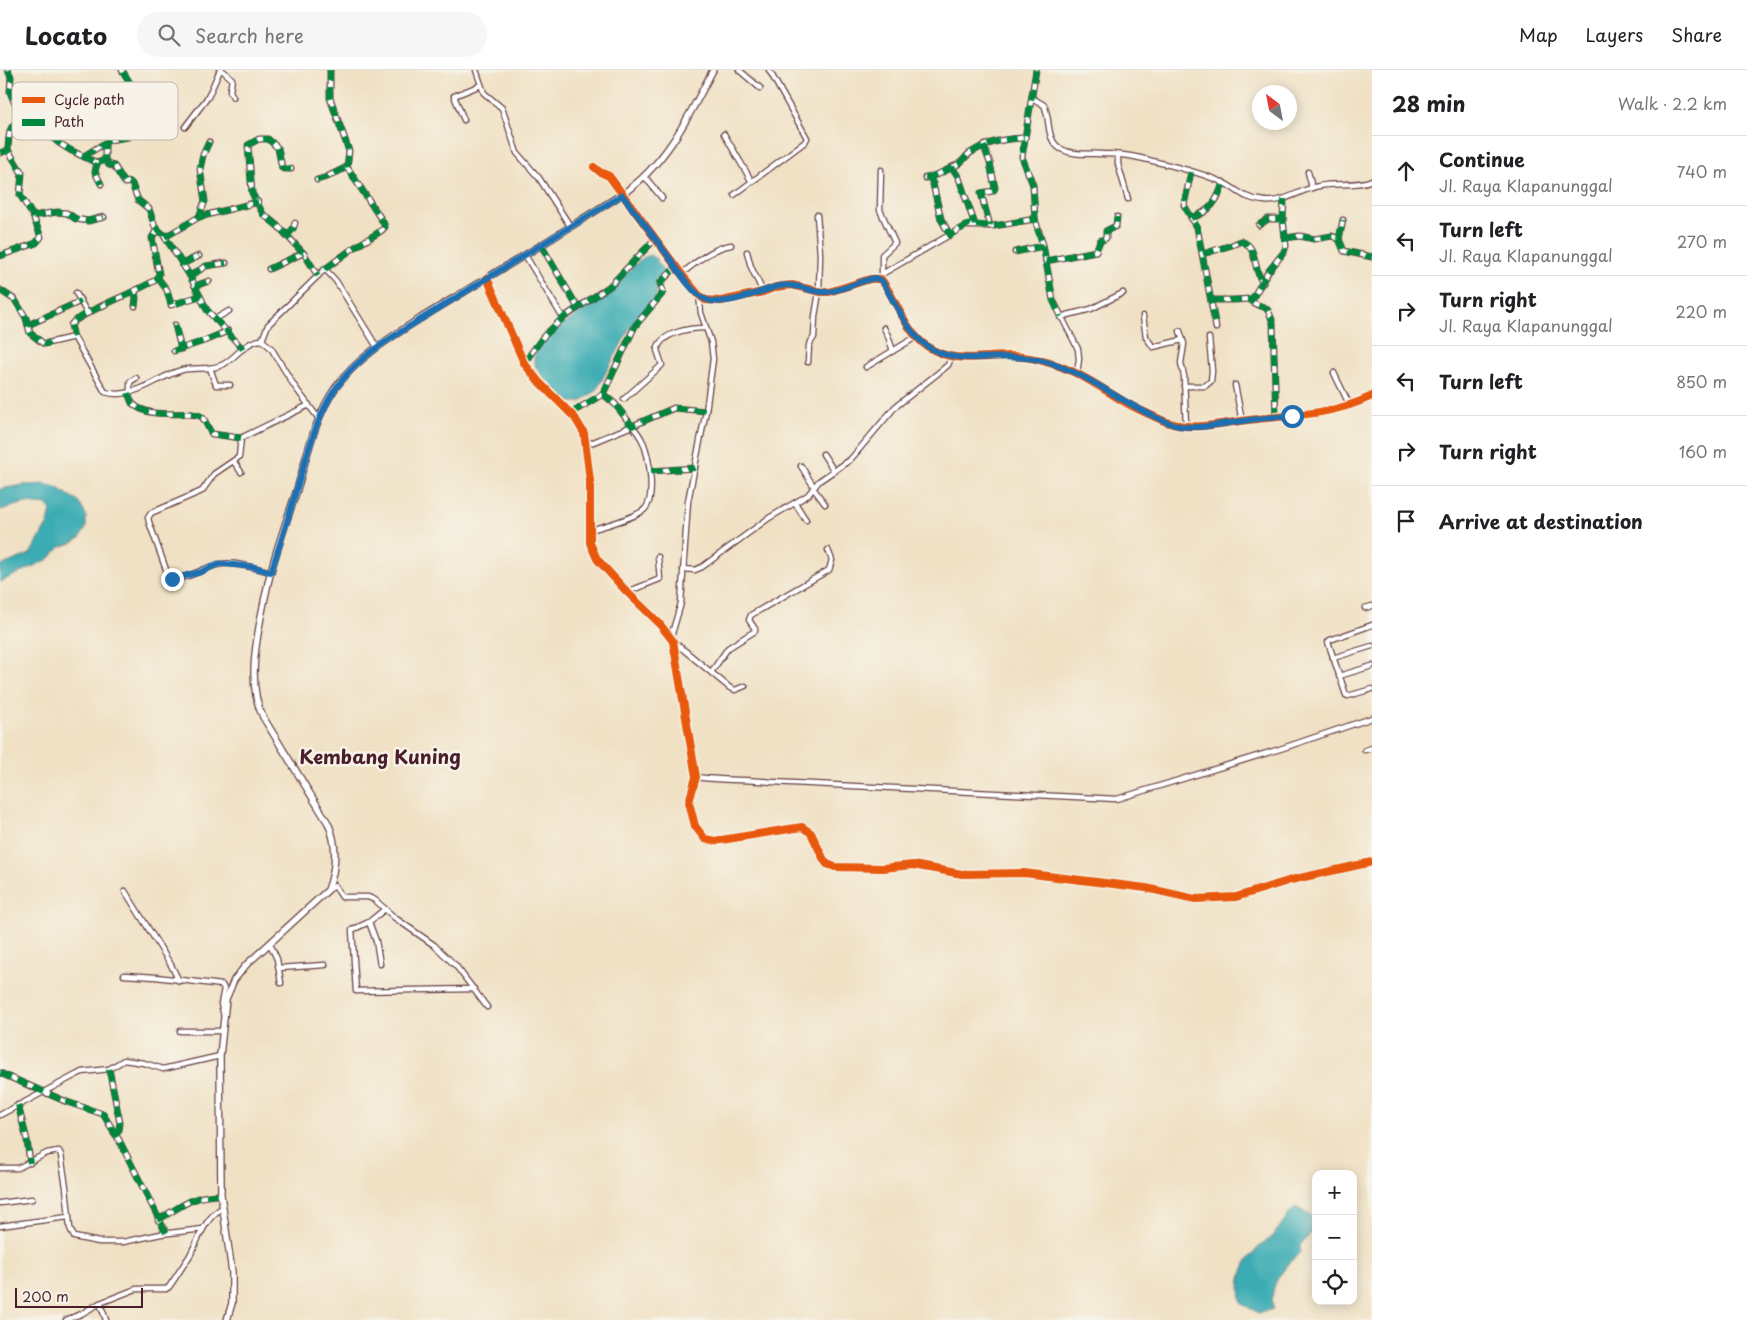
<!DOCTYPE html>
<html lang="en">
<head>
<meta charset="utf-8">
<style>
	body { margin:0; font-family:"Playpen Sans",sans-serif; background:#f6f6f6; color:#202124 }
	.controls { position:absolute; right:15px; bottom:15px; display:grid; overflow:hidden; border-radius:10px; box-shadow:0 2px 12px #0003 }
	.controls button { width:45px; height:45px; display:grid; place-items:center; padding:0; border:0; border-bottom:1px solid #e0e0e0; background:#fff; color:#202124; font:25px sans-serif }
	.compass { position:absolute; left:1252px; top:15px; width:45px; height:45px; border-radius:50%; background:#fff; box-shadow:0 2px 12px #0003; rotate:328deg }
	.scale { position:absolute; left:15px; bottom:12px; width:128px; box-sizing:border-box; padding-left:5px; border:2px solid #4a1f2b; border-top:0; font-size:14px; line-height:18px; white-space:nowrap; color:#4a1f2b; -webkit-text-stroke:4px #f7f3e8; paint-order:stroke }
	.stop { position:absolute; width:15px; height:15px; margin:-11px; border:4px solid #1f6fb2; border-radius:50%; background:#fff }
	.stop.end { background:#1f6fb2; border-color:#fff; box-shadow:0 1px 5px #0008 }
	.list { margin:0; padding:0; list-style:none }
	h2 { display:flex; justify-content:space-between; align-items:center; height:65px; margin:0; padding:0 20px; font-size:21px }
	h2 small { font-size:16px; font-weight:400; color:#757577 }
	.list li { display:grid; grid-template-columns:32px 1fr auto; gap:15px; align-items:center; box-sizing:border-box; height:70px; padding:0 20px; border-top:1px solid #e0e0e0 }
	.list b { display:block; font-size:19px; white-space:nowrap }
	.list p { margin:0; font-size:16px; white-space:nowrap; color:#757577 }
	.list em { font-size:16px; font-style:normal; color:#757577 }
	.icon { flex:none; width:28px; height:28px; fill:none; stroke:currentColor; stroke-width:2; stroke-linecap:round; stroke-linejoin:round }
	.map { position:relative; flex:none; width:1372px; height:1250px; overflow:hidden }
	header { display:flex; align-items:center; gap:30px; box-sizing:border-box; height:70px; padding:0 25px; background:#fff; border-bottom:1px solid #e0e0e0 }
	header strong { font-size:24px }
	nav { display:flex; gap:28px; margin-inline-start:auto; font-size:18px }
	.search { width:350px; height:45px; background:#f6f6f6; display:flex; align-items:center; gap:12px; box-sizing:border-box; padding:0 18px; border-radius:28px; color:#757577; font-size:19px }
	main { display:flex }
	aside { flex:1; background:#fff }
	.map>svg:first-child { display:block }
	.water { fill:#3aacb3; stroke:#42666f }
	.lines { fill:none; stroke-linecap:round; stroke-linejoin:round }
	.minor-casing { stroke:#633c42; stroke-width:7 }
	.major-casing { stroke:#633c42; stroke-width:8 }
	.minor { stroke:#fff; stroke-width:4.5 }
	.major { stroke:#fff; stroke-width:5.5 }
	.quiet { stroke:#00873e; stroke-width:6; stroke-dasharray:12 6; stroke-linecap:butt }
	.cycleway-casing { stroke:#f7f3e8; stroke-width:11 }
	.cycleway { stroke:#e8590c; stroke-width:8 }
	.route { stroke:#1f6fb2; stroke-width:6 }
	.labels { text-anchor:middle; stroke-width:5; stroke-linejoin:round; paint-order:stroke }
	.quarter-label { font-size:19px; font-weight:bold; fill:#4a1f2b; stroke:#f7f3e8 }
	.key { fill:#f7f3e8; stroke:#c3b3af; stroke-width:1 }
	.key-label { font-size:14px; fill:#4a1f2b }
</style>
</head>
<body>
<header>
<strong>Locato</strong>
<div class="search"><svg class="icon" aria-label="search" viewBox="0 0 24 24"><circle cx="10" cy="10" r="6"/><path d="M15 15l6 6"/></svg>Search here</div>
<nav><a>Map</a><a>Layers</a><a>Share</a></nav>
</header>
<main>
<div class="map">
<svg width="1372" height="1250" viewBox="0 0 1372 1250">
	<rect width="100%" height="100%" fill="#f7f3e8"/>
	<filter id="ink" filterUnits="userSpaceOnUse"><feTurbulence type="fractalNoise" baseFrequency=".02" numOctaves="2"/><feDisplacementMap in="SourceGraphic" scale="10" xChannelSelector="R" yChannelSelector="G"/><feConvolveMatrix kernelMatrix="1 2 1 2 8 2 1 2 1" color-interpolation-filters="sRGB"/></filter>
	<filter id="wash" filterUnits="userSpaceOnUse"><feTurbulence type="fractalNoise" baseFrequency=".0096" numOctaves="4" result="noise"/><feDisplacementMap in="SourceGraphic" scale="20" xChannelSelector="R" yChannelSelector="G"/><feGaussianBlur stdDeviation="1.12" result="paint"/><feColorMatrix in="noise" values="0 0 0 0 0 0 0 0 0 0 0 0 0 0 0 0 0 1.4 0 .05"/><feComposite in="paint" operator="in"/></filter>
	<g filter="url(#wash)">
		<rect width="100%" height="100%" fill="#f0e1c4"/>
		<!-- water -->
		<g class="water">
			<path d="M650 185 656 189 664 202 655 214 657 222 655 229 630 258 596 321 580 332H570C561 323 533 302 534 289 536 267 597 233 613 218 625 208 634 190 650 185Z"/>
			<path d="M45 414 56 417 78 431 86 445V458L80 468 72 473 60 477 49 489 0 512V496L30 484 48 453 51 440 47 435 25 433 0 440V419L23 415Z"/>
			<path d="M1296 1137 1316 1149V1159L1300 1175V1182C1283 1201 1269 1211 1273 1239L1259 1243 1242 1234C1237 1212 1242 1193 1259 1177 1264 1173 1269 1169 1274 1164 1282 1155 1287 1144 1296 1137Z"/>
		</g>
	</g>
	<g filter="url(#ink)">
		<g class="lines">
			<!-- minor casing -->
			<g class="minor-casing">
				<g id="minor">
					<path d="M8 0 11 7 10 22 22 51"/>
					<path d="M222 0 232 9 230 21 233 27"/>
					<path d="M476 0 484 23 502 38 517 83 539 108 570 156"/>
					<path d="M739 0 760 18"/>
					<path d="M1036 0 1022 87 1033 115 1035 149 1043 175 1053 230 1078 279 1079 289 1077 303"/>
					<path d="M1032 28 1044 35C1051 49 1045 70 1061 79 1074 86 1089 83 1102 84 1115 84 1128 85 1140 88 1166 94 1193 100 1217 110 1237 117 1240 129 1265 131 1285 133 1301 119 1319 116 1336 112 1356 117 1372 110"/>
					<path d="M464 50 454 26 481 15"/>
					<path d="M185 57 208 27 220 0"/>
					<path d="M724 64 752 112"/>
					<path d="M984 76 990 93 995 118 993 121 981 123 990 156"/>
					<path d="M8 80C9 61 8 51 31 49L59 73 70 80 97 93 105 90V73L109 70 128 67 132 61 138 46 139 37 135 21 122 0"/>
					<path d="M0 83 8 80 22 103 20 125 33 146 41 167 36 173 0 186"/>
					<path d="M84 86 105 73"/>
					<path d="M1118 86V94L1128 129"/>
					<path d="M105 90 109 95 114 96 125 113 130 112 132 114 138 130 149 139 155 157 163 164 190 206 207 240 243 279"/>
					<path d="M97 93 95 102 101 114"/>
					<path d="M594 97 600 102 609 106 683 206 699 225 705 230 721 231 763 222 776 217 792 215 821 222H829L870 209H881C897 230 905 262 928 277 954 294 980 286 1009 286 1021 286 1034 288 1046 292 1075 299 1098 316 1123 331 1136 339 1151 345 1164 351 1193 363 1228 351 1258 349 1297 345 1336 344 1372 326"/>
					<path d="M952 97 959 108 975 155"/>
					<path d="M291 99H284L282 98 278 78 268 69H259L248 75 252 123 263 144 279 157 305 185 318 206"/>
					<path d="M881 100 880 140 895 173 882 185V204"/>
					<path d="M1191 102 1184 135 1197 157 1216 258"/>
					<path d="M1308 102 1312 118"/>
					<path d="M645 107 662 128"/>
					<path d="M925 108C931 108 955 97 961 92 965 89 967 84 972 82 990 71 1004 69 1024 68"/>
					<path d="M930 108 933 114 941 149 950 165"/>
					<path d="M317 110 327 107 347 97"/>
					<path d="M734 125 805 72 807 68 769 0"/>
					<path d="M33 146 57 142 67 143 76 149 88 151 104 147"/>
					<path d="M199 147 258 132"/>
					<path d="M1191 148C1210 142 1218 131 1223 112"/>
					<path d="M1259 155 1268 149H1283"/>
					<path d="M286 166 293 159 295 153"/>
					<path d="M165 167 199 147 205 131 200 99 203 85 209 72"/>
					<path d="M1285 168 1300 166 1314 169 1332 166 1339 169 1344 181 1372 187"/>
					<path d="M1339 169 1343 150"/>
					<path d="M541 175 578 238"/>
					<path d="M747 182 751 197 763 222"/>
					<path d="M1015 182 1043 176"/>
					<path d="M1203 184 1232 175 1241 171C1259 177 1252 199 1263 213"/>
					<path d="M525 185 563 248"/>
					<path d="M1046 191 1096 181 1100 171 1106 168V161L1116 156 1117 147"/>
					<path d="M182 194 199 186"/>
					<path d="M269 199 303 183"/>
					<path d="M325 199 336 211 377 277"/>
					<path d="M681 204C697 192 712 178 731 175"/>
					<path d="M190 206 206 196 226 193"/>
					<path d="M158 208 167 220 171 235 200 226"/>
					<path d="M487 208 524 293 538 311 575 348 584 363 590 410V473L597 489 627 522 658 552 673 571 696 707 689 732 695 756 705 769 715 771 802 757 811 763 824 790 827 794 835 797 883 798 913 795 962 804 1024 803 1146 818 1195 829 1236 827 1291 810 1372 792"/>
					<path d="M881 209 882 204 965 156H994L1035 149"/>
					<path d="M195 216 209 211"/>
					<path d="M0 220 15 230 26 248 30 263 44 274 74 267 105 322C133 331 158 306 182 300 195 297 211 301 224 294 236 287 247 270 262 270L271 278 295 317 319 349"/>
					<path d="M76 223 87 243"/>
					<path d="M1211 230H1234L1251 229"/>
					<path d="M135 236 136 228 135 221"/>
					<path d="M1143 246 1146 267 1153 277 1182 270"/>
					<path d="M1060 247 1091 239 1123 223"/>
					<path d="M215 249 229 241"/>
					<path d="M28 255 81 231"/>
					<path d="M175 255 181 279"/>
					<path d="M884 258 888 266 893 281"/>
					<path d="M1180 261 1184 274 1181 293 1184 306 1186 356"/>
					<path d="M74 267 71 255C76 244 142 220 157 209L159 204 152 168 157 159"/>
					<path d="M262 270 268 255 325 199 352 179 381 161 385 157 383 152 347 97 349 81 330 28V0"/>
					<path d="M174 281 204 271 228 261"/>
					<path d="M808 292 809 275 814 267 815 246 819 222 820 184 817 145"/>
					<path d="M524 293 543 267 563 248 610 216 655 169"/>
					<path d="M866 297 916 267"/>
					<path d="M210 298 216 315H230"/>
					<path d="M1334 303 1350 336"/>
					<path d="M1235 315 1242 351"/>
					<path d="M1184 316H1205L1211 311 1212 301 1209 268"/>
					<path d="M130 322V312L136 308"/>
					<path d="M128 323 132 333C151 352 190 338 202 347 206 351 208 359 212 364L241 368 309 335"/>
					<path d="M603 324 615 334 632 356 674 338 706 341"/>
					<path d="M624 329 662 295 657 280C661 262 690 258 706 258"/>
					<path d="M571 343 603 324 635 256 662 224 663 221 660 213 676 197"/>
					<path d="M1276 348 1273 253C1265 229 1265 242 1251 231L1268 202 1284 182 1286 176 1283 150 1284 129"/>
					<path d="M241 368 239 387 214 404 202 421 151 443 148 448 149 452 169 508C185 512 205 496 221 494 237 492 255 498 271 502"/>
					<path d="M586 375 632 356C636 360 640 366 643 372 649 386 656 427 645 439 636 448 603 456 591 460"/>
					<path d="M823 384 834 401"/>
					<path d="M234 392 241 402"/>
					<path d="M801 396 814 417"/>
					<path d="M651 401 695 398"/>
					<path d="M813 418 825 434"/>
					<path d="M795 433 806 450"/>
					<path d="M683 499 695 500 702 497 769 448 808 425 819 411 850 390 895 337 942 300 948 295 951 288"/>
					<path d="M627 522 660 509 658 487"/>
					<path d="M1365 538 1372 536"/>
					<path d="M1372 555 1330 570 1328 572 1346 625 1348 626 1372 619"/>
					<path d="M671 567 681 533 688 431 706 341 713 289 711 272 701 243 699 225"/>
					<path d="M673 571 730 618 735 620 745 616"/>
					<path d="M1333 588 1372 576"/>
					<path d="M712 601 728 578 755 561V559L749 550 751 545 829 500 832 490 828 480"/>
					<path d="M1339 606 1372 596"/>
					<path d="M1365 680 1372 678"/>
					<path d="M696 707C722 711 747 709 772 712L1117 729 1280 679 1372 648"/>
					<path d="M328 820 335 816 342 827H368L375 830 395 848 434 875 456 896 487 937"/>
					<path d="M125 821 171 895 179 911"/>
					<path d="M385 839 369 852 352 860 356 921 474 919"/>
					<path d="M369 852 376 871 380 894"/>
					<path d="M270 874 277 889 281 913"/>
					<path d="M279 898 325 895"/>
					<path d="M124 905 156 907 222 915 224 919 221 934 224 946"/>
					<path d="M180 961H222"/>
					<path d="M109 999 120 1053 119 1060 114 1063"/>
					<path d="M0 1003 67 1032 103 1044 119 1070 166 1163"/>
					<path d="M18 1035 27 1070 30 1093"/>
					<path d="M0 1045 76 1005 82 1002 109 999 124 990 144 993 163 999 220 986"/>
					<path d="M0 1098H18L47 1083 59 1081 61 1085 66 1117 70 1158 74 1167 99 1172H123L161 1164 203 1159"/>
					<path d="M0 1133 32 1129"/>
					<path d="M158 1150C182 1136 192 1125 221 1125"/>
					<path d="M0 1156 68 1147"/>
					<path d="M66 1250 81 1244 100 1233"/>
					<path d="M106 1250 100 1233 136 1219H166L169 1217C176 1207 182 1197 189 1187 199 1169 204 1149 222 1138"/>
				</g>
			</g>
			<!-- major casing -->
			<g class="major-casing">
				<path id="major" d="M227 1250 232 1233V1202L221 1125 220 986 226 929 234 910 246 895 328 820C336 798 338 775 328 753L263 647C244 610 260 553 268 513 275 483 286 452 296 423 307 387 314 348 336 317 358 287 390 268 421 248 449 231 477 214 505 197 544 174 582 149 621 125 666 95 689 46 713 0"/>
			</g>
			<!-- minor -->
			<use href="#minor" class="minor"/>
			<!-- major -->
			<use href="#major" class="major"/>
			<!-- quiet -->
			<g class="quiet">
				<path d="M8 0 11 7 10 22 22 51"/>
				<path d="M1036 0 1022 87 1033 115 1036 156 1043 175 1053 230 1060 247"/>
				<path d="M984 76 990 93 995 118 993 121 981 123 990 156"/>
				<path d="M8 80C9 61 8 51 31 49L59 73 70 80 97 93 105 90V73L109 70 128 67 132 61 138 46 139 37 135 21 122 0"/>
				<path d="M0 83 8 80 22 103 20 125 33 146 41 167 36 173 0 186"/>
				<path d="M84 86 105 73"/>
				<path d="M105 90 109 95 114 96 125 113 130 112 132 114 138 130 149 139 155 157 163 164 190 206 207 240 243 279"/>
				<path d="M97 93 95 102 101 114"/>
				<path d="M952 97 959 108 975 155"/>
				<path d="M291 99H284L282 98 278 78 268 69H259L248 75 252 123 263 144 279 157 305 185 318 206"/>
				<path d="M1191 102 1184 135 1197 157 1216 258"/>
				<path d="M925 108C931 108 955 97 961 92 965 89 967 84 972 82 990 71 1004 69 1024 68"/>
				<path d="M930 108 933 114 941 149 950 165 969 154 994 156 1035 149"/>
				<path d="M317 110 327 107 347 97"/>
				<path d="M33 146 57 142 67 143 76 149 88 151 104 147"/>
				<path d="M199 147 258 132"/>
				<path d="M1191 148C1210 142 1218 131 1223 112"/>
				<path d="M1259 155 1268 149H1283"/>
				<path d="M286 166 293 159 295 153"/>
				<path d="M165 167 199 147 205 131 200 99 203 85 209 72"/>
				<path d="M1285 168 1300 166 1314 169 1332 166 1339 169 1344 181 1372 187"/>
				<path d="M1339 169 1343 150"/>
				<path d="M541 175 578 238"/>
				<path d="M1015 182 1043 176"/>
				<path d="M1203 184 1232 175 1241 171C1259 177 1252 199 1263 213"/>
				<path d="M1046 191 1096 181 1100 171 1106 168V161L1116 156 1117 147"/>
				<path d="M182 194 199 186"/>
				<path d="M269 199 303 183"/>
				<path d="M325 199 352 179 381 161 385 157 383 152 347 97 349 81 330 28V0"/>
				<path d="M190 206 206 196 226 193"/>
				<path d="M158 208 167 220 171 235 200 226"/>
				<path d="M195 216 209 211"/>
				<path d="M0 220 15 230 26 248 30 263 44 274 50 273"/>
				<path d="M1211 230H1234L1251 229"/>
				<path d="M135 236 136 228 135 221"/>
				<path d="M28 255 81 231"/>
				<path d="M175 255 181 279"/>
				<path d="M74 267 71 255C76 244 142 220 157 209L159 204 152 168 157 159"/>
				<path d="M174 281 204 271 228 261"/>
				<path d="M524 293 543 267 563 248 610 216 655 169"/>
				<path d="M128 323 132 333C151 352 190 338 202 347 206 351 208 359 212 364L241 368"/>
				<path d="M603 324 615 334 632 356 674 338 706 341"/>
				<path d="M571 343 603 324 635 256 662 224 663 221 660 213 676 197"/>
				<path d="M1276 348 1273 253C1265 229 1265 242 1251 231L1268 202 1284 182 1286 176 1283 150 1284 129"/>
				<path d="M651 401 695 398"/>
				<path d="M109 999 120 1053 119 1060 114 1063"/>
				<path d="M0 1003 67 1032 103 1044 119 1070 166 1163"/>
				<path d="M18 1035 27 1070 30 1093"/>
				<path d="M158 1150C182 1136 192 1125 221 1125"/>
			</g>
			<!-- cycleway casing -->
			<g class="cycleway-casing">
				<g id="cycleway">
					<path d="M594 97 600 102 609 106 683 206 699 225 705 230 721 231 763 222 776 217 792 215 821 222H829L870 209H881C897 230 905 262 928 277 954 294 980 286 1009 286 1021 286 1034 288 1046 292 1075 299 1098 316 1123 331 1136 339 1151 345 1164 351 1193 363 1228 351 1258 349 1297 345 1336 344 1372 326"/>
					<path d="M487 208 524 293 538 311 575 348 584 363 590 410V473L597 489 627 522 658 552 673 571 696 707 689 732 695 756 705 769 715 771 802 757 811 763 824 790 827 794 835 797 883 798 913 795 962 804 1024 803 1146 818 1195 829 1236 827 1291 810 1372 792"/>
				</g>
			</g>
			<!-- cycleway -->
			<use href="#cycleway" class="cycleway"/>
		</g>
	</g>
	<g class="lines" filter="url(#ink)">
		<!-- route -->
		<path class="route" d="M172 509 201 502 218 494H225L253 497 271 502C280 474 289 446 297 418 309 380 317 340 343 309 360 288 383 273 405 259L622 125C637 145 653 165 668 186 677 198 691 223 705 229 721 238 758 222 775 217 796 211 809 223 827 222 844 220 859 211 875 208L882 211C894 231 909 266 930 278 962 297 999 282 1034 289 1077 297 1109 324 1147 343 1157 348 1168 354 1179 356 1203 360 1234 351 1258 349 1270 347 1281 347 1292 346"/>
	</g>
	<g class="labels">
		<!-- quarter labels -->
		<g class="quarter-label">
			<text x="380" y="694">Kembang Kuning</text>
		</g>
	</g>
	<!-- legend -->
	<rect x="12" y="12" width="166" height="58" rx="8" class="key"/>
	<rect x="22" y="27" width="23" height="6" fill="#e8590c"/>
	<rect x="22" y="49" width="23" height="7" fill="#00873e"/>
	<g class="key-label">
		<text x="54" y="35">Cycle path</text>
		<text x="54" y="57">Path</text>
	</g>
</svg>
<div class="controls">
<button>+</button>
<button>−</button>
<button><svg class="icon" aria-label="locate" viewBox="0 0 24 24"><circle cx="12" cy="12" r="6"/><path d="M12 2v4M12 18v4M2 12h4M18 12h4"/></svg></button>
</div>
<svg class="compass" viewBox="-18 -18 36 36"><path d="M0-13l5 13h-10z" fill="#e53935"/><path d="M0 13l5-13h-10z" fill="#757577"/></svg>
<div class="scale">200 m</div>
<div class="stop" style="left:1292px;top:346px"></div>
<div class="stop end" style="left:172px;top:509px"></div>
</div>
<aside>
<h2>28 min<small>Walk · 2.2 km</small></h2>
<ul class="list">
<li><svg class="icon" aria-label="ahead" viewBox="0 0 24 24"><path d="M12 20V5M6 11l6-6 6 6"/></svg><div><b>Continue</b><p>Jl. Raya Klapanunggal</p></div><em>740 m</em></li>
<li><svg class="icon" aria-label="left" viewBox="0 0 24 24"><path d="M17 20v-9H6M10 6l-5 5 5 5"/></svg><div><b>Turn left</b><p>Jl. Raya Klapanunggal</p></div><em>270 m</em></li>
<li><svg class="icon" aria-label="right" viewBox="0 0 24 24"><path d="M7 20v-9h11M14 6l5 5-5 5"/></svg><div><b>Turn right</b><p>Jl. Raya Klapanunggal</p></div><em>220 m</em></li>
<li><svg class="icon" aria-label="left" viewBox="0 0 24 24"><path d="M17 20v-9H6M10 6l-5 5 5 5"/></svg><div><b>Turn left</b></div><em>850 m</em></li>
<li><svg class="icon" aria-label="right" viewBox="0 0 24 24"><path d="M7 20v-9h11M14 6l5 5-5 5"/></svg><div><b>Turn right</b></div><em>160 m</em></li>
<li><svg class="icon" aria-label="arrive" viewBox="0 0 24 24"><path d="M6 21V4h12l-3 4 3 4H6"/></svg><div><b>Arrive at destination</b></div></li>
</ul>
</aside>
</main>
</body>
</html>
